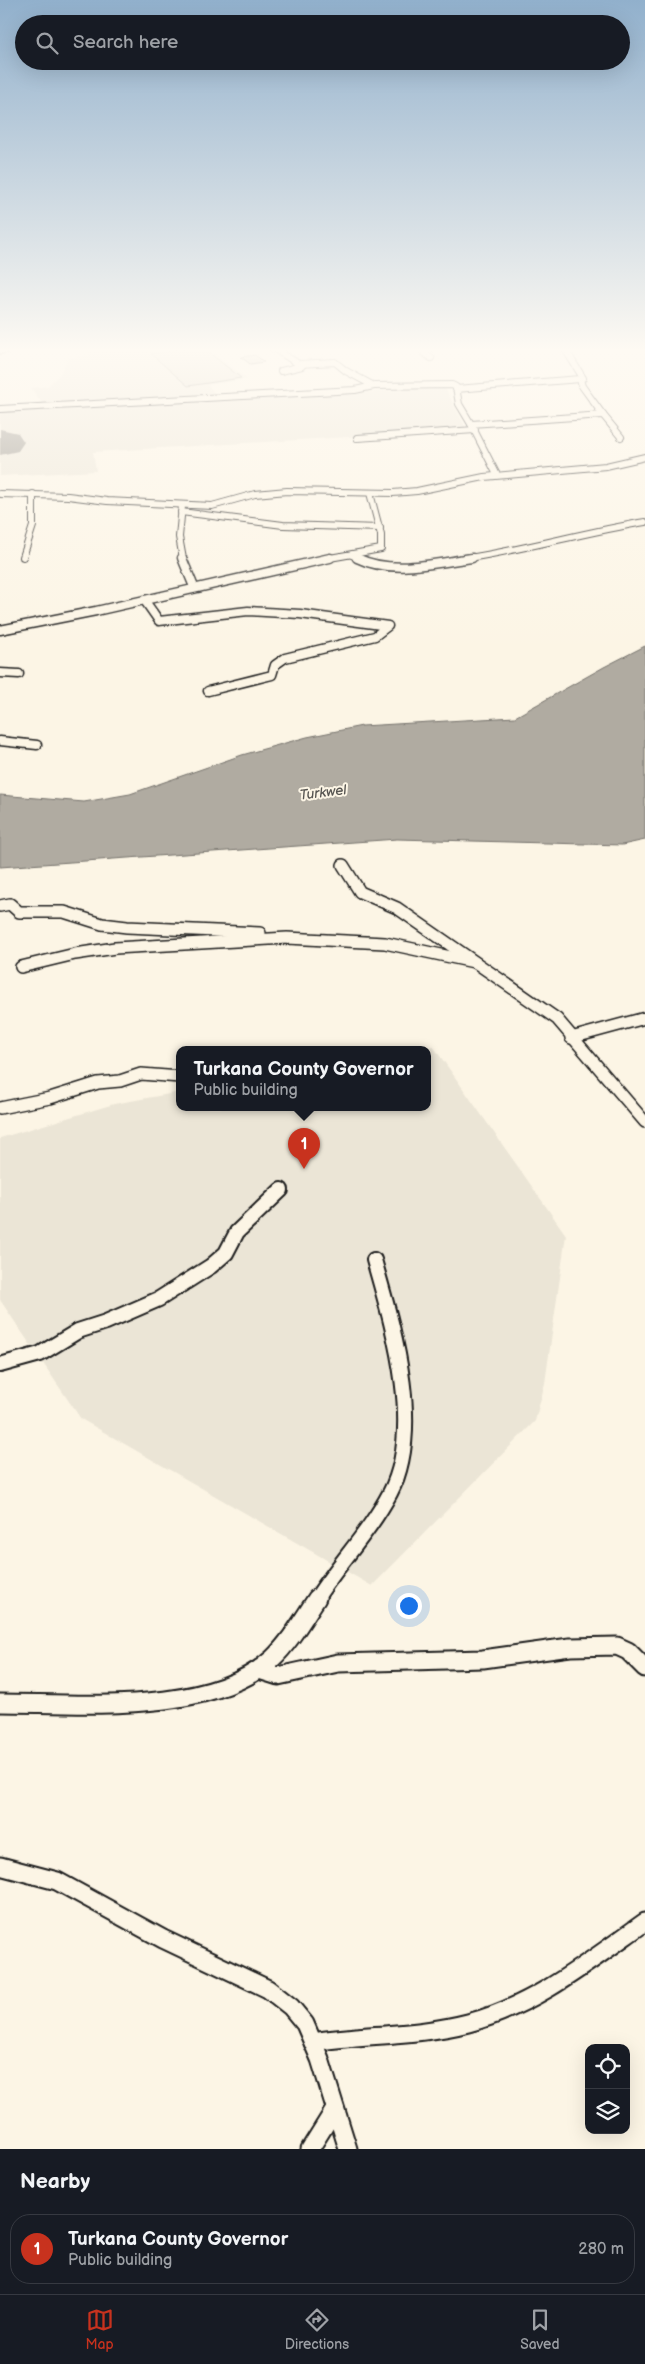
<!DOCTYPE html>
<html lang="en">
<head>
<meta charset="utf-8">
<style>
	body { margin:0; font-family:"Balsamiq Sans",sans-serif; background:#242831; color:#f1f3f6 }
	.controls { position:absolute; right:15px; bottom:15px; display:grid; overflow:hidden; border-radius:10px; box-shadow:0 5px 20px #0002 }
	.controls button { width:45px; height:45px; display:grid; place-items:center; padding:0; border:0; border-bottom:1px solid #363941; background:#171b24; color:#f1f3f6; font:25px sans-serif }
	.you { position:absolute; left:408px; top:1605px; width:18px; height:18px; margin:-12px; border:4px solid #fff; border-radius:50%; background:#1a73e8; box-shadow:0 0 0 8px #1a73e833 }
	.badge { display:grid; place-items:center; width:32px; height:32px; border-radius:50%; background:#c8321e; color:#fff; font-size:16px; font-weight:700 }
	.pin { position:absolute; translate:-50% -41px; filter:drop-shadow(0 1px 2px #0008) }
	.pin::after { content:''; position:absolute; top:26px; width:18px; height:15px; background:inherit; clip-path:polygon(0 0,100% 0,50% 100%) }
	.popup { position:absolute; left:176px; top:1046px; width:255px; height:65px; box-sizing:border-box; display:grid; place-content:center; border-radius:10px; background:#171b24; filter:drop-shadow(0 1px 4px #0005); font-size:16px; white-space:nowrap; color:#9ea1a6 }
	.popup b { font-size:19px; color:#f1f3f6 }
	.popup::after { content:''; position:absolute; left:50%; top:100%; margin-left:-10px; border:10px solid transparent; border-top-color:#171b24 }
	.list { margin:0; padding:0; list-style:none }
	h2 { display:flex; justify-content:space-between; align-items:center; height:65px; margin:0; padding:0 20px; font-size:21px }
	h2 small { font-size:16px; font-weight:400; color:#9ea1a6 }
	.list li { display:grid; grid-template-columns:32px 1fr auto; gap:15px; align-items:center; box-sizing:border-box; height:70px; margin:0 10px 10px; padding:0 10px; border:1px solid #363941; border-radius:20px }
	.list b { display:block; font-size:19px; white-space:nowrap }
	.list p { margin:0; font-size:16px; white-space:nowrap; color:#9ea1a6 }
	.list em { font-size:16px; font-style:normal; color:#9ea1a6 }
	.icon { flex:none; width:28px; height:28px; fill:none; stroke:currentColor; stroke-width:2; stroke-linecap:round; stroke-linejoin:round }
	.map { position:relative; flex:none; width:645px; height:2149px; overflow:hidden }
	.search { position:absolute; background:#171b24; box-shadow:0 5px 20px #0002; left:15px; right:15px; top:15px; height:55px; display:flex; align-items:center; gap:12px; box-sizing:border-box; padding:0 18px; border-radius:28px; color:#9ea1a6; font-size:19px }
	.sheet { height:145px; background:#171b24 }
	nav { display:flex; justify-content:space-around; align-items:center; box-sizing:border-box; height:70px; border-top:1px solid #363941; background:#171b24; font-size:14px; color:#9ea1a6 }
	nav a { display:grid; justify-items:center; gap:2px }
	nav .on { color:#c8321e }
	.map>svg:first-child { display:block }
	.built { fill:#ebe5d6 }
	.green { fill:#dbd5c8; stroke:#7c7872 }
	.water { fill:#b0aba1; stroke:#75726c }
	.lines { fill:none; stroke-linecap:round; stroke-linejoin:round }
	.runway { fill:#8c8880; fill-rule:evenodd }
	.building { fill:#c4c0b3; stroke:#1c1c1c }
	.minor-far4-casing { stroke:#1c1c1c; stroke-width:8 }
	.minor-far3-casing { stroke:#1c1c1c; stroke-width:11 }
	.minor-far2-casing { stroke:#1c1c1c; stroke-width:14 }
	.minor-far1-casing { stroke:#1c1c1c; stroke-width:18 }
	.minor-casing { stroke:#1c1c1c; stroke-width:21 }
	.major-casing { stroke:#1c1c1c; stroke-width:4 }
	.minor-far4 { stroke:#fcf5e5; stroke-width:6 }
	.minor-far3 { stroke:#fcf5e5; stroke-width:8 }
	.minor-far2 { stroke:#fcf5e5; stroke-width:11 }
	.minor-far1 { stroke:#fcf5e5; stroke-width:14 }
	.minor { stroke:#fcf5e5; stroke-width:17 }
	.major { fill:#fcf5e5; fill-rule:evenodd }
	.labels { text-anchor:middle; stroke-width:4; stroke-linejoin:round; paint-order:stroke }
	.water-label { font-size:14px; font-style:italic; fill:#575551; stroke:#fcf5e5 }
</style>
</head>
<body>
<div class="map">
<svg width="645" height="2149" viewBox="0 0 645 2149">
	<rect width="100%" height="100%" fill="#fcf5e5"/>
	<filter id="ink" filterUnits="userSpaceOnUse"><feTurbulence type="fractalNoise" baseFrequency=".02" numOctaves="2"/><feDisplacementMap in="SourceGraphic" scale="10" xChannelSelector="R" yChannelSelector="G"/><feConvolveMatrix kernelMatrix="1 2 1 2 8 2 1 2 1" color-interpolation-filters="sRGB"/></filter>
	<g filter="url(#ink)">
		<!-- built -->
		<g class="built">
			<path d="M86 348H206L247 379 208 385 217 396 44 406 31 388 48 386 60 374 68 358 88 356Z"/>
			<path d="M445 388 467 430 93 452 96 471 0 476V410Z"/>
			<path d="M433 1046 566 1235 545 1383 535 1421 372 1586 81 1419 0 1300V1138L114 1104 180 1092V1108H428V1050H408Z"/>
		</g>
		<!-- green -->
		<path class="green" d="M188 348H203L241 378 188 386 151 354Z"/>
		<!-- water -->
		<path class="water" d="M645 646V840L622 845 397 839 0 867V795L84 802 130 794 242 755 307 737 362 726 515 717 604 667Z"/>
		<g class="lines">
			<!-- runway -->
			<path class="runway" d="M0 429 18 433 24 442 18 451 0 455Z"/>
		</g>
		<!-- building -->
		<path class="building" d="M255 355 264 362 250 364 241 357Z"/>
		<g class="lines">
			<!-- minor-far4 casing -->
			<g class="minor-far4-casing">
				<g id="minor-far4">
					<path d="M273 348 302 366 281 371"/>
					<path d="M431 348 423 352 431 358"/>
					<path d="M299 364 335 362 346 371 374 386 452 385 456 387 459 404 471 424"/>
					<path d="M456 389 580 379"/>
					<path d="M0 409 355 390 374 386"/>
					<path d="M603 415 621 437"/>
					<path d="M357 438 475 430"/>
					<path d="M497 475 471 424 603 415 582 386 580 379 583 378 565 349"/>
					<path d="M0 494 68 496 107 501 212 506 255 494 287 491 393 493 417 491 484 477 606 466 645 457"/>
					<path d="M182 506 179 537 183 559"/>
					<path d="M181 512 283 525 380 528"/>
					<path d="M352 555 360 559"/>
					<path d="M23 557 33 526V494"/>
					<path d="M324 559 381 549V535L370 493"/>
					<path d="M463 559C524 550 584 532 645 522"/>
				</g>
			</g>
			<!-- minor-far3 casing -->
			<g class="minor-far3-casing">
				<g id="minor-far3">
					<path d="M182 558 194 587"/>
					<path d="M357 558C392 575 435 563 472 558"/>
					<path d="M145 601 159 621 248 611 300 614 388 626 375 636 285 658 275 665 272 675 208 691"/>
					<path d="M0 630 96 611 330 558"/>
					<path d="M0 673 19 674"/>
					<path d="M0 741 37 745"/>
				</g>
			</g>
			<!-- minor-far2 casing -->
			<g class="minor-far2-casing">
				<g id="minor-far2">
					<path d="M343 865 360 892 397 908 557 1019 645 1122"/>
					<path d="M0 906 10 904 19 912H64L102 924 127 927 260 933"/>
					<path d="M21 967 75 954 115 948 287 938 385 943 474 962"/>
					<path d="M571 1038 645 1018"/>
					<path d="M0 1108 50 1098 98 1083 120 1081 141 1074 180 1077"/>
				</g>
			</g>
			<!-- minor-far1 casing -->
			<g class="minor-far1-casing">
				<g id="minor-far1">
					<path d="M0 1365 40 1354 78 1331 106 1322 159 1299 211 1266 226 1253 237 1232 281 1190"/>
					<path d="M316 1599C339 1563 370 1531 390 1493 424 1428 393 1327 374 1260"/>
				</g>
			</g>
			<!-- minor casing -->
			<g class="minor-casing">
				<g id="minor">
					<path d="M259 1670 278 1676 338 1663 483 1659 570 1647 617 1646 628 1651 645 1668"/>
					<path d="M0 1703C80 1703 209 1716 272 1659 290 1642 303 1619 317 1598"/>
					<path d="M0 1866 57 1881 163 1939 268 1989 291 2007 305 2024 320 2059 348 2149"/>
					<path d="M313 2042C364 2034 418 2036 468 2023 534 2006 590 1961 645 1922"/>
					<path d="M310 2149 335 2109"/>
				</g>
			</g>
			<!-- major casing -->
			<g class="major-casing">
				<path id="major" d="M21 348 20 350 0 353V349Z"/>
			</g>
			<!-- minor-far4 -->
			<use href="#minor-far4" class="minor-far4"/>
			<!-- minor-far3 -->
			<use href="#minor-far3" class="minor-far3"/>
			<!-- minor-far2 -->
			<use href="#minor-far2" class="minor-far2"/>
			<!-- minor-far1 -->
			<use href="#minor-far1" class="minor-far1"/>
			<!-- minor -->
			<use href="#minor" class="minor"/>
			<!-- major -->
			<use href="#major" class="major"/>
		</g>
	</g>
	<!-- sky -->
	<linearGradient id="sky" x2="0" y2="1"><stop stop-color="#91b0cc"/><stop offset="0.54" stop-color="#fefaf3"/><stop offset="1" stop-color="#fefaf3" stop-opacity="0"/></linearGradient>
	<rect width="645" height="649" fill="url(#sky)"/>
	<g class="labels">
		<!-- water labels -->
		<g class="water-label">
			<text transform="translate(323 792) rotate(-7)" y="5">Turkwel</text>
		</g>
	</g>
</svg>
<div class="controls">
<button><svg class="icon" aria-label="locate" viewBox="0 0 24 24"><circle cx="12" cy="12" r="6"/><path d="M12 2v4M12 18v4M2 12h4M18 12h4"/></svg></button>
<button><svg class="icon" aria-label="layers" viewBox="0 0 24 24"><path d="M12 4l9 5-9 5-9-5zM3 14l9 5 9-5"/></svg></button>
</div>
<div class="you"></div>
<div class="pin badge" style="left:304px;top:1169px">1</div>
<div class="popup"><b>Turkana County Governor</b>Public building</div>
<div class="search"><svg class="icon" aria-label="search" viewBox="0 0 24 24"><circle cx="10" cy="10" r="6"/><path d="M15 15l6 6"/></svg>Search here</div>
</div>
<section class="sheet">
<h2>Nearby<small></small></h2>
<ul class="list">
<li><span class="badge">1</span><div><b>Turkana County Governor</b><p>Public building</p></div><em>280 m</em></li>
</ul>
</section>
<nav>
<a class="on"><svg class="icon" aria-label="map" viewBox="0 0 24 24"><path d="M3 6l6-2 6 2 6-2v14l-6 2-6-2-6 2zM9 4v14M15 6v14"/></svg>Map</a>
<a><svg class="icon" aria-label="directions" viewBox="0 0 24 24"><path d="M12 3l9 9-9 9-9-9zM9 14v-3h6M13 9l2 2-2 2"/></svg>Directions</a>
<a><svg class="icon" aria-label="saved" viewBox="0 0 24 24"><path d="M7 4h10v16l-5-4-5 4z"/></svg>Saved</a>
</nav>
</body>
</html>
